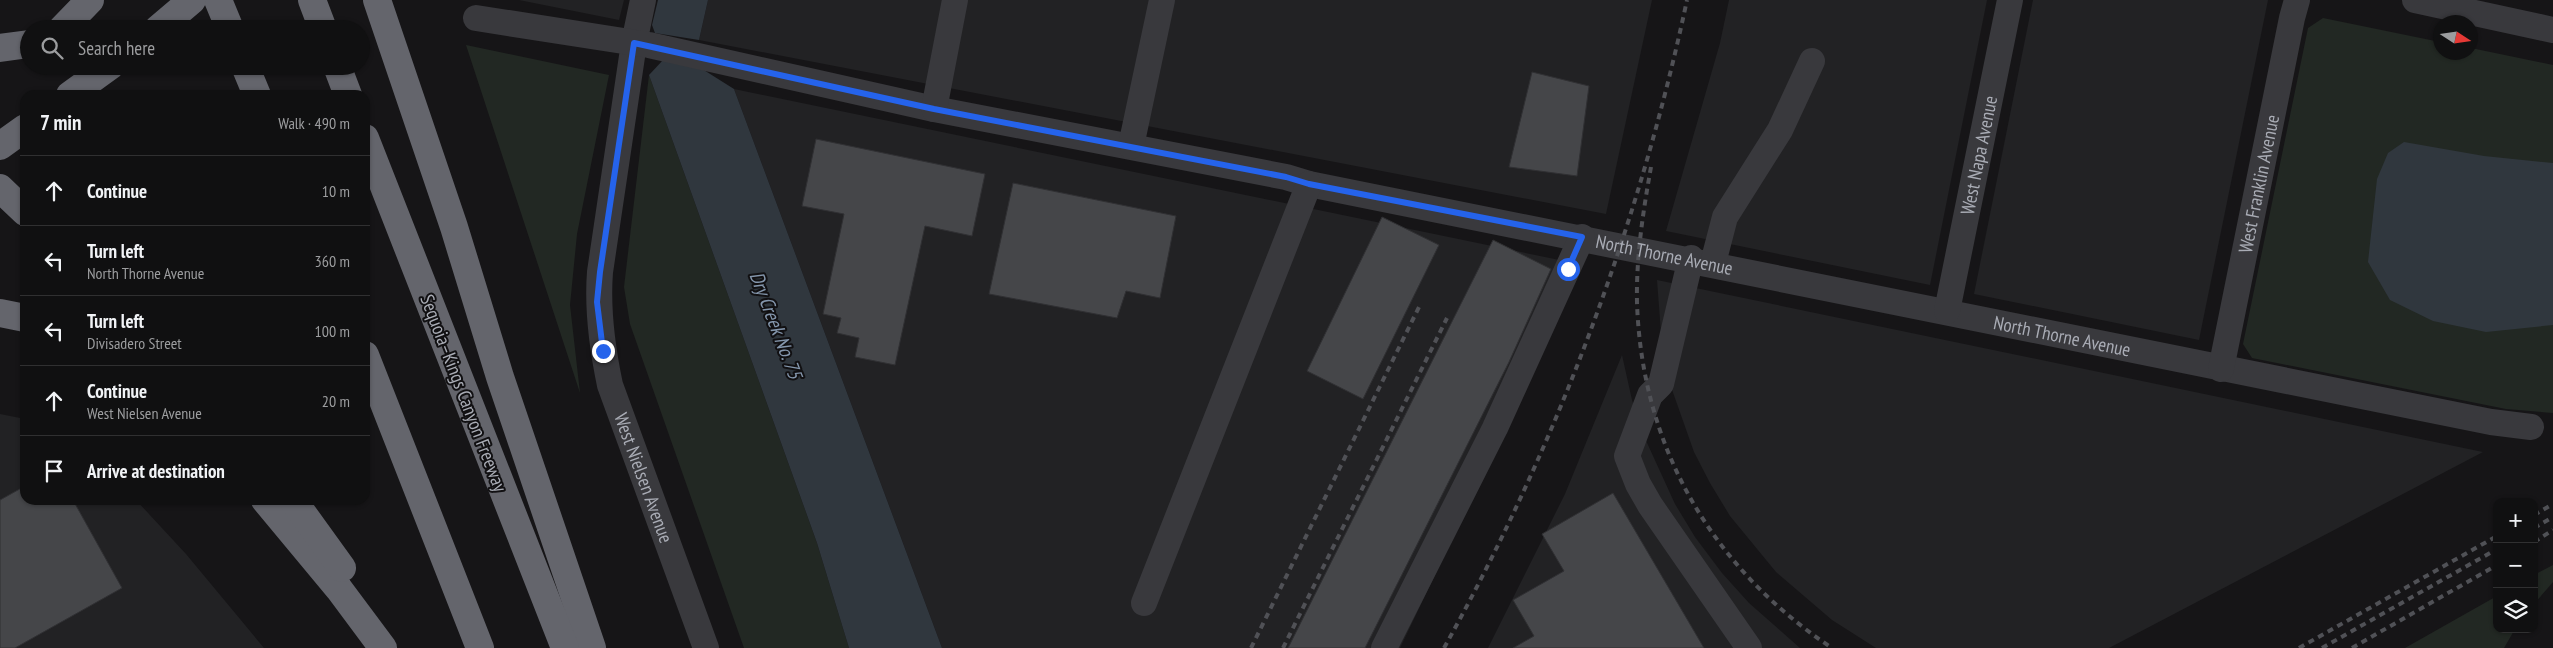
<!DOCTYPE html>
<html lang="en">
<head>
<meta charset="utf-8">
<style>
	body { margin:0; font-family:"PT Sans Narrow",sans-serif; background:#1e1e1f; color:#f1f3f6 }
	.controls { position:absolute; right:15px; bottom:15px; display:grid; overflow:hidden; border-radius:10px; box-shadow:0 1px 4px #0004 }
	.controls button { width:45px; height:45px; display:grid; place-items:center; padding:0; border:0; border-bottom:1px solid #303031; background:#101011; color:#f1f3f6; font:25px sans-serif }
	.compass { position:absolute; left:2433px; top:15px; width:45px; height:45px; border-radius:50%; background:#101011; box-shadow:0 1px 4px #0004; rotate:102deg }
	.stop { position:absolute; width:15px; height:15px; margin:-11px; border:4px solid #2563eb; border-radius:50%; background:#fff }
	.stop.end { background:#2563eb; border-color:#fff; box-shadow:0 1px 5px #0008 }
	.list { margin:0; padding:0; list-style:none }
	h2 { display:flex; justify-content:space-between; align-items:center; height:65px; margin:0; padding:0 20px; font-size:21px }
	h2 small { font-size:16px; font-weight:400; color:#9c9d9f }
	.list li { display:grid; grid-template-columns:32px 1fr auto; gap:15px; align-items:center; box-sizing:border-box; height:70px; padding:0 20px; border-top:1px solid #303031 }
	.list b { display:block; font-size:19px; white-space:nowrap }
	.list p { margin:0; font-size:16px; white-space:nowrap; color:#9c9d9f }
	.list em { font-size:16px; font-style:normal; color:#9c9d9f }
	.icon { flex:none; width:28px; height:28px; fill:none; stroke:currentColor; stroke-width:2; stroke-linecap:round; stroke-linejoin:round }
	.map { position:relative; flex:none; width:2553px; height:648px; overflow:hidden }
	.search { position:absolute; background:#101011; box-shadow:0 1px 4px #0004; left:20px; top:20px; width:350px; height:55px; display:flex; align-items:center; gap:12px; box-sizing:border-box; padding:0 18px; border-radius:28px; color:#9c9d9f; font-size:19px }
	.panel { position:absolute; background:#101011; box-shadow:0 1px 4px #0004; left:20px; top:90px; width:350px; height:415px; border-radius:15px }
	.map>svg:first-child { display:block }
	.built { fill:#222224 }
	.green { fill:#222823 }
	.water { fill:#30373e }
	.building { fill:#454649; stroke:#303033 }
	.lines { fill:none; stroke-linecap:round; stroke-linejoin:round }
	.minor { stroke:#39393d; stroke-width:26 }
	.highway { stroke:#64656c; stroke-width:28 }
	.rail { stroke:#505156; stroke-width:4; stroke-dasharray:6 5; stroke-linecap:butt }
	.route { stroke:#2563eb; stroke-width:6 }
	.labels { text-anchor:middle; stroke-width:4; stroke-linejoin:round; paint-order:stroke }
	.street-label { font-size:19px; fill:#a9acb5; stroke:#111012 }
	.water-label { font-size:20px; font-style:italic; fill:#8496ac; stroke:#111012 }
</style>
</head>
<body>
<div class="map">
<svg width="2553" height="648" viewBox="0 0 2553 648">
	<rect width="100%" height="100%" fill="#161517"/>
	<!-- built -->
	<g class="built">
		<path d="M519 0H624L619 20Z"/>
		<path d="M708 0H1652L1606 214 699 40Z"/>
		<path d="M1729 0H1987L1930 285 1666 231 1720 43Z"/>
		<path d="M2033 0H2268L2199 340 1974 294Z"/>
		<path d="M734 89 1569 262 1484 473 1400 648H942Z"/>
		<path d="M1657 280 2483 452 2109 648H1876L1832 620 1776 572 1730 516 1710 483 1694 452 1670 384 1662 346Z"/>
		<path d="M1622 355 1632 400 1643 434 1675 504 1695 537 1722 573 1749 603 1800 648H1488L1565 494Z"/>
		<path d="M0 414 25 419V500H136L186 554 264 648H0Z"/>
	</g>
	<!-- green -->
	<g class="green">
		<path d="M2323 18 2440 42V52H2470L2471 48 2553 65V413L2506 409 2252 358 2243 344 2308 28Z"/>
		<path d="M466 45 609 75 577 234 570 305 580 393Z"/>
		<path d="M649 75 817 543 849 648H744L630 324 624 287Z"/>
		<path d="M2553 565V582L2534 604V575Z"/>
		<path d="M2497 596V629H2515L2504 648H2405Z"/>
	</g>
	<!-- water -->
	<g class="water">
		<path d="M658 0H708L699 40 655 33 652 25Z"/>
		<path d="M664 59 699 67 734 89 942 648H849L817 543 649 75Z"/>
		<path d="M2404 142 2484 156 2553 163V325L2486 332 2433 321 2390 300 2368 262 2377 179 2388 153Z"/>
	</g>
	<!-- building -->
	<g class="building">
		<path d="M1532 72 1589 86 1577 176 1509 167Z"/>
		<path d="M816 139 985 174 972 236 925 226 895 365 855 357 859 338 837 333 841 318 823 314 844 214 802 206Z"/>
		<path d="M1013 183 1176 216 1160 298 1126 291 1117 318 989 294Z"/>
		<path d="M1382 217 1439 245 1363 399 1307 371Z"/>
		<path d="M1493 240 1551 269 1509 362 1365 648H1288Z"/>
		<path d="M25 486V500H73L122 588 15 648H0V500Z"/>
		<path d="M1613 493 1704 648H1513L1534 636 1513 600 1564 571 1542 534Z"/>
	</g>
	<g class="lines">
		<!-- minor -->
		<g class="minor">
			<path id="s1" d="M643 0 634 43 600 272C597 311 602 347 610 385L706 648"/>
			<path d="M2415 0 2553 30"/>
			<path id="s2" d="M476 18 649 45 934 109 1286 177 1309 184C1704 260 2097 345 2491 422L2531 427"/>
			<path d="M934 109 955 0"/>
			<path d="M1131 146 1162 0"/>
			<path d="M1691 258 1661 384 1650 395 1627 456 1638 484 1650 505 1749 648"/>
			<path d="M1713 263 1725 217 1780 130 1812 61"/>
			<path id="s3" d="M1947 311 2010 0"/>
			<path id="s4" d="M2221 369 2292 18 2297 0"/>
			<path d="M1144 603 1309 184"/>
			<path d="M1384 648 1495 428 1582 237"/>
		</g>
		<!-- highway -->
		<g class="highway">
			<path d="M218 0 230 29"/>
			<path d="M312 0 323 29"/>
			<path d="M377 0 454 227 500 377 592 648"/>
			<path d="M62 29 90 0"/>
			<path d="M158 29 192 0"/>
			<path d="M0 48 29 44"/>
			<path d="M245 66 257 95"/>
			<path d="M337 66 348 95"/>
			<path d="M70 95 110 66"/>
			<path d="M365 138 565 648"/>
			<path d="M0 146 25 128"/>
			<path d="M0 188 25 212"/>
			<path d="M0 313 25 318"/>
			<path d="M365 355 480 648"/>
			<path d="M265 500 339 589 383 648"/>
			<path d="M293 500 342 568"/>
		</g>
		<!-- rail -->
		<g class="rail">
			<path d="M1651 167C1643 212 1636 257 1637 303 1642 448 1712 568 1832 648"/>
			<path d="M2534 515 2553 504"/>
			<path d="M2534 528 2553 517"/>
			<path d="M2534 542 2553 530"/>
			<path d="M1251 648 1420 305"/>
			<path d="M1283 648 1447 318"/>
			<path d="M1444 648C1556 447 1639 226 1687 0"/>
			<path d="M2299 648 2497 536"/>
			<path d="M2322 648 2497 549"/>
			<path d="M2352 648 2497 565"/>
		</g>
	</g>
	<g class="lines">
		<!-- route -->
		<path class="route" d="M603 351 597 302 600 272 634 43 934 109 1286 177 1309 184 1582 237 1568 269"/>
	</g>
	<g class="labels">
		<!-- street labels -->
		<g class="street-label">
			<text dy="7" stroke="none"><textPath href="#s3" startOffset="159">West Napa Avenue</textPath></text>
			<text dy="7" stroke="none"><textPath href="#s4" startOffset="189">West Franklin Avenue</textPath></text>
			<text dy="7" stroke="none"><textPath href="#s2" startOffset="1212">North Thorne Avenue</textPath></text>
			<text dy="7" stroke="none"><textPath href="#s2" startOffset="1618">North Thorne Avenue</textPath></text>
			<text transform="translate(464 393) rotate(69)" y="7">Sequoia–Kings Canyon Freeway</text>
			<text dy="7" stroke="none"><textPath href="#s1" startOffset="488">West Nielsen Avenue</textPath></text>
		</g>
		<!-- water labels -->
		<g class="water-label">
			<text transform="translate(776 325) rotate(69)" y="7">Dry Creek No. 75</text>
		</g>
	</g>
</svg>
<div class="controls">
<button>+</button>
<button>−</button>
<button><svg class="icon" aria-label="layers" viewBox="0 0 24 24"><path d="M12 4l9 5-9 5-9-5zM3 14l9 5 9-5"/></svg></button>
</div>
<svg class="compass" viewBox="-18 -18 36 36"><path d="M0-13l5 13h-10z" fill="#e53935"/><path d="M0 13l5-13h-10z" fill="#9c9d9f"/></svg>
<div class="stop" style="left:1568px;top:269px"></div>
<div class="stop end" style="left:603px;top:351px"></div>
<div class="search"><svg class="icon" aria-label="search" viewBox="0 0 24 24"><circle cx="10" cy="10" r="6"/><path d="M15 15l6 6"/></svg>Search here</div>
<section class="panel">
<h2>7 min<small>Walk · 490 m</small></h2>
<ul class="list">
<li><svg class="icon" aria-label="ahead" viewBox="0 0 24 24"><path d="M12 20V5M6 11l6-6 6 6"/></svg><div><b>Continue</b></div><em>10 m</em></li>
<li><svg class="icon" aria-label="left" viewBox="0 0 24 24"><path d="M17 20v-9H6M10 6l-5 5 5 5"/></svg><div><b>Turn left</b><p>North Thorne Avenue</p></div><em>360 m</em></li>
<li><svg class="icon" aria-label="left" viewBox="0 0 24 24"><path d="M17 20v-9H6M10 6l-5 5 5 5"/></svg><div><b>Turn left</b><p>Divisadero Street</p></div><em>100 m</em></li>
<li><svg class="icon" aria-label="ahead" viewBox="0 0 24 24"><path d="M12 20V5M6 11l6-6 6 6"/></svg><div><b>Continue</b><p>West Nielsen Avenue</p></div><em>20 m</em></li>
<li><svg class="icon" aria-label="arrive" viewBox="0 0 24 24"><path d="M6 21V4h12l-3 4 3 4H6"/></svg><div><b>Arrive at destination</b></div></li>
</ul>
</section>
</div>
</body>
</html>
